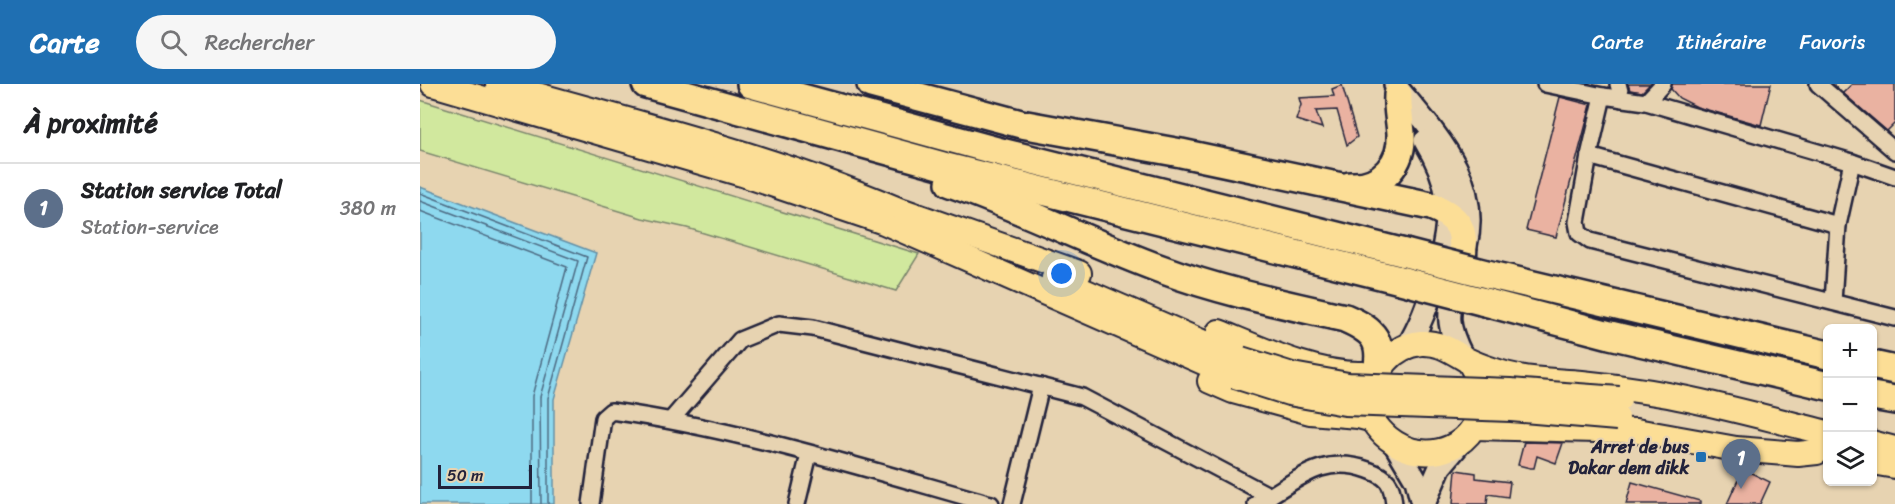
<!DOCTYPE html>
<html lang="fr">
<head>
<meta charset="utf-8">
<style>
	body { margin:0; font-family:Sriracha,sans-serif; background:#f6f6f6; color:#202124 }
	.controls { position:absolute; right:18px; bottom:18px; display:grid; overflow:hidden; border-radius:9px; box-shadow:0 2px 4px #0004 }
	.controls button { width:54px; height:54px; display:grid; place-items:center; padding:0; border:0; border-bottom:2px solid #e0e0e0; background:#fff; color:#202124; font:30px sans-serif }
	.scale { position:absolute; left:18px; bottom:15px; width:94px; box-sizing:border-box; padding-left:6px; border:3px solid #22223b; border-top:0; font-size:16px; line-height:21px; white-space:nowrap; color:#22223b; -webkit-text-stroke:4px #e7d3b1; paint-order:stroke }
	.you { position:absolute; left:642px; top:190px; width:21px; height:21px; margin:-15px; border:4px solid #fff; border-radius:50%; background:#1a73e8; box-shadow:0 0 0 9px #1a73e833 }
	.badge { display:grid; place-items:center; width:39px; height:39px; border-radius:50%; background:#1f6fb2; color:#fff; font-size:20px; font-weight:700 }
	.pin { position:absolute; translate:-50% -50px; filter:drop-shadow(0 2px 3px #0008) }
	.pin::after { content:''; position:absolute; top:32px; width:21px; height:18px; background:inherit; clip-path:polygon(0 0,100% 0,50% 100%) }
	.list { margin:0; padding:0; list-style:none }
	h2 { display:flex; justify-content:space-between; align-items:center; height:78px; margin:0; padding:0 24px; font-size:26px }
	h2 small { font-size:20px; font-weight:400; color:#757577 }
	.list li { display:grid; grid-template-columns:39px 1fr auto; gap:18px; align-items:center; box-sizing:border-box; height:90px; padding:0 24px; border-top:2px solid #e0e0e0 }
	.list b { display:block; font-size:22px; white-space:nowrap }
	.list p { margin:0; font-size:20px; white-space:nowrap; color:#757577 }
	.list em { font-size:20px; font-style:normal; color:#757577 }
	.icon { flex:none; width:33px; height:33px; fill:none; stroke:currentColor; stroke-width:2; stroke-linecap:round; stroke-linejoin:round }
	.map { position:relative; flex:none; width:1475px; height:420px; overflow:hidden }
	header { display:flex; align-items:center; gap:36px; box-sizing:border-box; height:84px; padding:0 30px; background:#1f6fb2; color:#fff }
	header strong { font-size:28px }
	nav { display:flex; gap:33px; margin-inline-start:auto; font-size:21px }
	.search { width:420px; height:54px; background:#f6f6f6; display:flex; align-items:center; gap:15px; box-sizing:border-box; padding:0 21px; border-radius:33px; color:#757577; font-size:22px }
	main { display:flex }
	aside { flex:1; background:#fff }
	.map>svg:first-child { display:block }
	.green { fill:#d1e89e; stroke:#7a856c; stroke-width:1.5 }
	.water { fill:#8ed9ef; stroke:#6390a7; stroke-width:1.5 }
	.lines { fill:none; stroke-linecap:round; stroke-linejoin:round }
	.shore { stroke:#4d6b83; stroke-width:1.5 }
	.building { fill:#eab2a1; stroke:#22223b; stroke-width:1.5 }
	.minor-casing { stroke:#22223b; stroke-width:20 }
	.secondary-casing { stroke:#22223b; stroke-width:26 }
	.trunk-casing { stroke:#22223b; stroke-width:28 }
	.motorway-casing { stroke:#22223b; stroke-width:32 }
	.minor { stroke:#e7d3b1; stroke-width:15 }
	.secondary { stroke:#e7d3b1; stroke-width:21 }
	.trunk { stroke:#fcde96; stroke-width:24 }
	.motorway { stroke:#fcde96; stroke-width:27 }
	.trunk-bridge-casing { stroke:#22223b; stroke-width:28; stroke-linecap:butt }
	.motorway-bridge-casing { stroke:#22223b; stroke-width:32; stroke-linecap:butt }
	.trunk-bridge { stroke:#fcde96; stroke-width:24 }
	.motorway-bridge { stroke:#fcde96; stroke-width:27 }
	.poi-dot { fill:#1f6fb2; stroke:#e7d3b1; stroke-width:2 }
	.labels { text-anchor:middle; stroke-width:4.5; stroke-linejoin:round; paint-order:stroke }
	.poi-label { font-size:18px; font-weight:bold; fill:#22223b; stroke:#e7d3b1; text-anchor:end }
</style>
</head>
<body>
<header>
<strong>Carte</strong>
<div class="search"><svg class="icon" aria-label="search" viewBox="0 0 24 24"><circle cx="10" cy="10" r="6"/><path d="M15 15l6 6"/></svg>Rechercher</div>
<nav><a>Carte</a><a>Itinéraire</a><a>Favoris</a></nav>
</header>
<main>
<aside>
<h2>À proximité<small></small></h2>
<ul class="list">
<li><span class="badge" style="background:#5c6f8a">1</span><div><b>Station service Total</b><p>Station-service</p></div><em>380 m</em></li>
</ul>
</aside>
<div class="map">
<svg width="1475" height="420" viewBox="0 0 1475 420">
	<rect width="100%" height="100%" fill="#e7d3b1"/>
	<filter id="ink" filterUnits="userSpaceOnUse"><feTurbulence type="fractalNoise" baseFrequency=".0167" numOctaves="2"/><feDisplacementMap in="SourceGraphic" scale="12" xChannelSelector="R" yChannelSelector="G"/><feConvolveMatrix kernelMatrix="1 2 1 2 8 2 1 2 1" color-interpolation-filters="sRGB"/></filter>
	<g filter="url(#ink)">
		<!-- green -->
		<path class="green" d="M0 16 499 170 476 207 267 144 222 134 0 67Z"/>
		<!-- water -->
		<path class="water" d="M0 103 176 169 134 315V420H0Z"/>
		<g class="lines">
			<!-- shore -->
			<g class="shore">
				<path d="M0 109 167 173 128 314V420"/>
				<path d="M0 117 158 177 120 313 121 420"/>
				<path d="M0 127 147 183 112 312V420"/>
			</g>
		</g>
		<!-- building -->
		<g class="building">
			<path d="M1208 0H1230L1222 8 1210 6Z"/>
			<path d="M1252 0H1351L1341 41 1277 23 1259 14 1251 5Z"/>
			<path d="M1432 0H1475V39L1467 47 1423 9Z"/>
			<path d="M922 1 937 53 927 61 917 26 896 27 902 44 876 36 881 21 879 14 914 12 912 5Z"/>
			<path d="M1140 13 1171 21 1136 153 1106 146Z"/>
			<path d="M1104 358 1143 359 1136 379 1117 372 1114 384H1110L1098 381Z"/>
			<path d="M1323 385 1350 398 1340 420H1307Z"/>
			<path d="M1036 386 1056 389V394L1090 398 1088 413 1068 410 1067 420H1033Z"/>
			<path d="M1212 398 1280 417V420H1206Z"/>
		</g>
		<g class="lines">
			<!-- minor casing -->
			<g class="minor-casing">
				<g id="minor">
					<path d="M1125 0 1183 12 1226 18 1432 78 1475 93"/>
					<path d="M1198 0 1202 15"/>
					<path d="M1398 0 1475 67"/>
					<path d="M1183 12 1169 72 1157 138 1159 149 1170 157 1475 234"/>
					<path d="M1226 18 1243 0"/>
					<path d="M1169 72 1418 141"/>
					<path d="M1413 218 1418 141 1432 78"/>
					<path d="M251 336 320 256 359 240 393 244 662 313 850 412"/>
					<path d="M171 420 183 334 191 327C320 345 446 385 571 420"/>
					<path d="M377 420 389 370"/>
					<path d="M592 420 621 302"/>
					<path d="M836 420C875 399 900 369 948 386 968 393 972 399 974 420"/>
				</g>
			</g>
			<!-- secondary casing -->
			<g class="secondary-casing">
				<g id="secondary">
					<path d="M975 1C1014 49 1062 95 1046 162"/>
					<path d="M1037 195C1028 231 1025 238 1042 272"/>
					<path d="M987 263C1009 228 1031 155 1027 113 1024 93 1016 75 1005 57"/>
					<path d="M974 359 996 396 1002 420"/>
					<path d="M1004 420 1020 383 1041 358"/>
				</g>
			</g>
			<!-- trunk casing -->
			<g class="trunk-casing">
				<g id="trunk">
					<path d="M13 0 322 90 464 138 815 292"/>
					<path d="M78 0C218 40 362 74 495 133"/>
					<path d="M483 127 659 189"/>
					<path d="M634 194 821 275"/>
					<path d="M799 248C841 265 898 292 943 290"/>
					<path d="M1049 277C1055 287 1061 299 1062 311 1063 362 1007 386 968 354 963 350 957 343 953 337 950 330 950 322 951 315 954 287 971 262 1001 259 1020 258 1031 267 1047 276 1059 282 1085 291 1099 293 1119 297 1141 297 1162 299 1191 302 1220 306 1248 311 1301 321 1354 336 1408 349"/>
					<path d="M790 297 813 307 890 328 938 332 953 336"/>
					<path d="M1054 343 1216 347 1316 365 1378 370 1397 368"/>
					<path d="M1452 359 1475 365"/>
					<path d="M1452 378 1475 382"/>
				</g>
			</g>
			<!-- motorway casing -->
			<g class="motorway-casing">
				<g id="motorway">
					<path d="M226 0 527 83 980 196"/>
					<path d="M331 0 577 67 985 169"/>
					<path d="M451 0 601 40 761 69 1011 122C1041 134 1045 146 1042 177"/>
					<path d="M530 99C602 124 670 159 741 185 800 207 863 220 925 234 955 247 963 257 957 289"/>
					<path d="M930 102C962 104 983 79 981 49 980 36 977 24 978 11"/>
					<path d="M1067 190 1408 271"/>
					<path d="M1061 217 1190 251 1408 302"/>
					<path d="M1452 281 1475 286"/>
					<path d="M1452 312 1475 316"/>
				</g>
			</g>
			<!-- minor -->
			<use href="#minor" class="minor"/>
			<!-- secondary -->
			<use href="#secondary" class="secondary"/>
			<!-- trunk -->
			<use href="#trunk" class="trunk"/>
			<!-- motorway -->
			<use href="#motorway" class="motorway"/>
			<!-- trunk-bridge casing -->
			<g class="trunk-bridge-casing">
				<g id="trunk-bridge">
					<path d="M821 275 872 291 928 301 1090 307 1199 315"/>
					<path d="M815 292 869 309 925 319 1091 325 1197 334"/>
				</g>
			</g>
			<!-- motorway-bridge casing -->
			<g class="motorway-bridge-casing">
				<g id="motorway-bridge">
					<path d="M985 169 1067 190"/>
					<path d="M980 196 1061 217"/>
				</g>
			</g>
			<!-- trunk-bridge -->
			<use href="#trunk-bridge" class="trunk-bridge"/>
			<!-- motorway-bridge -->
			<use href="#motorway-bridge" class="motorway-bridge"/>
		</g>
	</g>
	<!-- markers -->
	<rect class="poi-dot" x="1275" y="367" width="12" height="12" rx="3"/>
	<g class="labels">
		<!-- poi labels -->
		<g class="poi-label">
			<text x="1269" y="369">Arret de bus<tspan x="1269" dy="21">Dakar dem dikk</tspan></text>
		</g>
	</g>
</svg>
<div class="controls">
<button>+</button>
<button>−</button>
<button><svg class="icon" aria-label="layers" viewBox="0 0 24 24"><path d="M12 4l9 5-9 5-9-5zM3 14l9 5 9-5"/></svg></button>
</div>
<div class="scale">50 m</div>
<div class="you"></div>
<div class="pin badge" style="left:1321px;top:405px;background:#5c6f8a">1</div>
</div>
</main>
</body>
</html>
